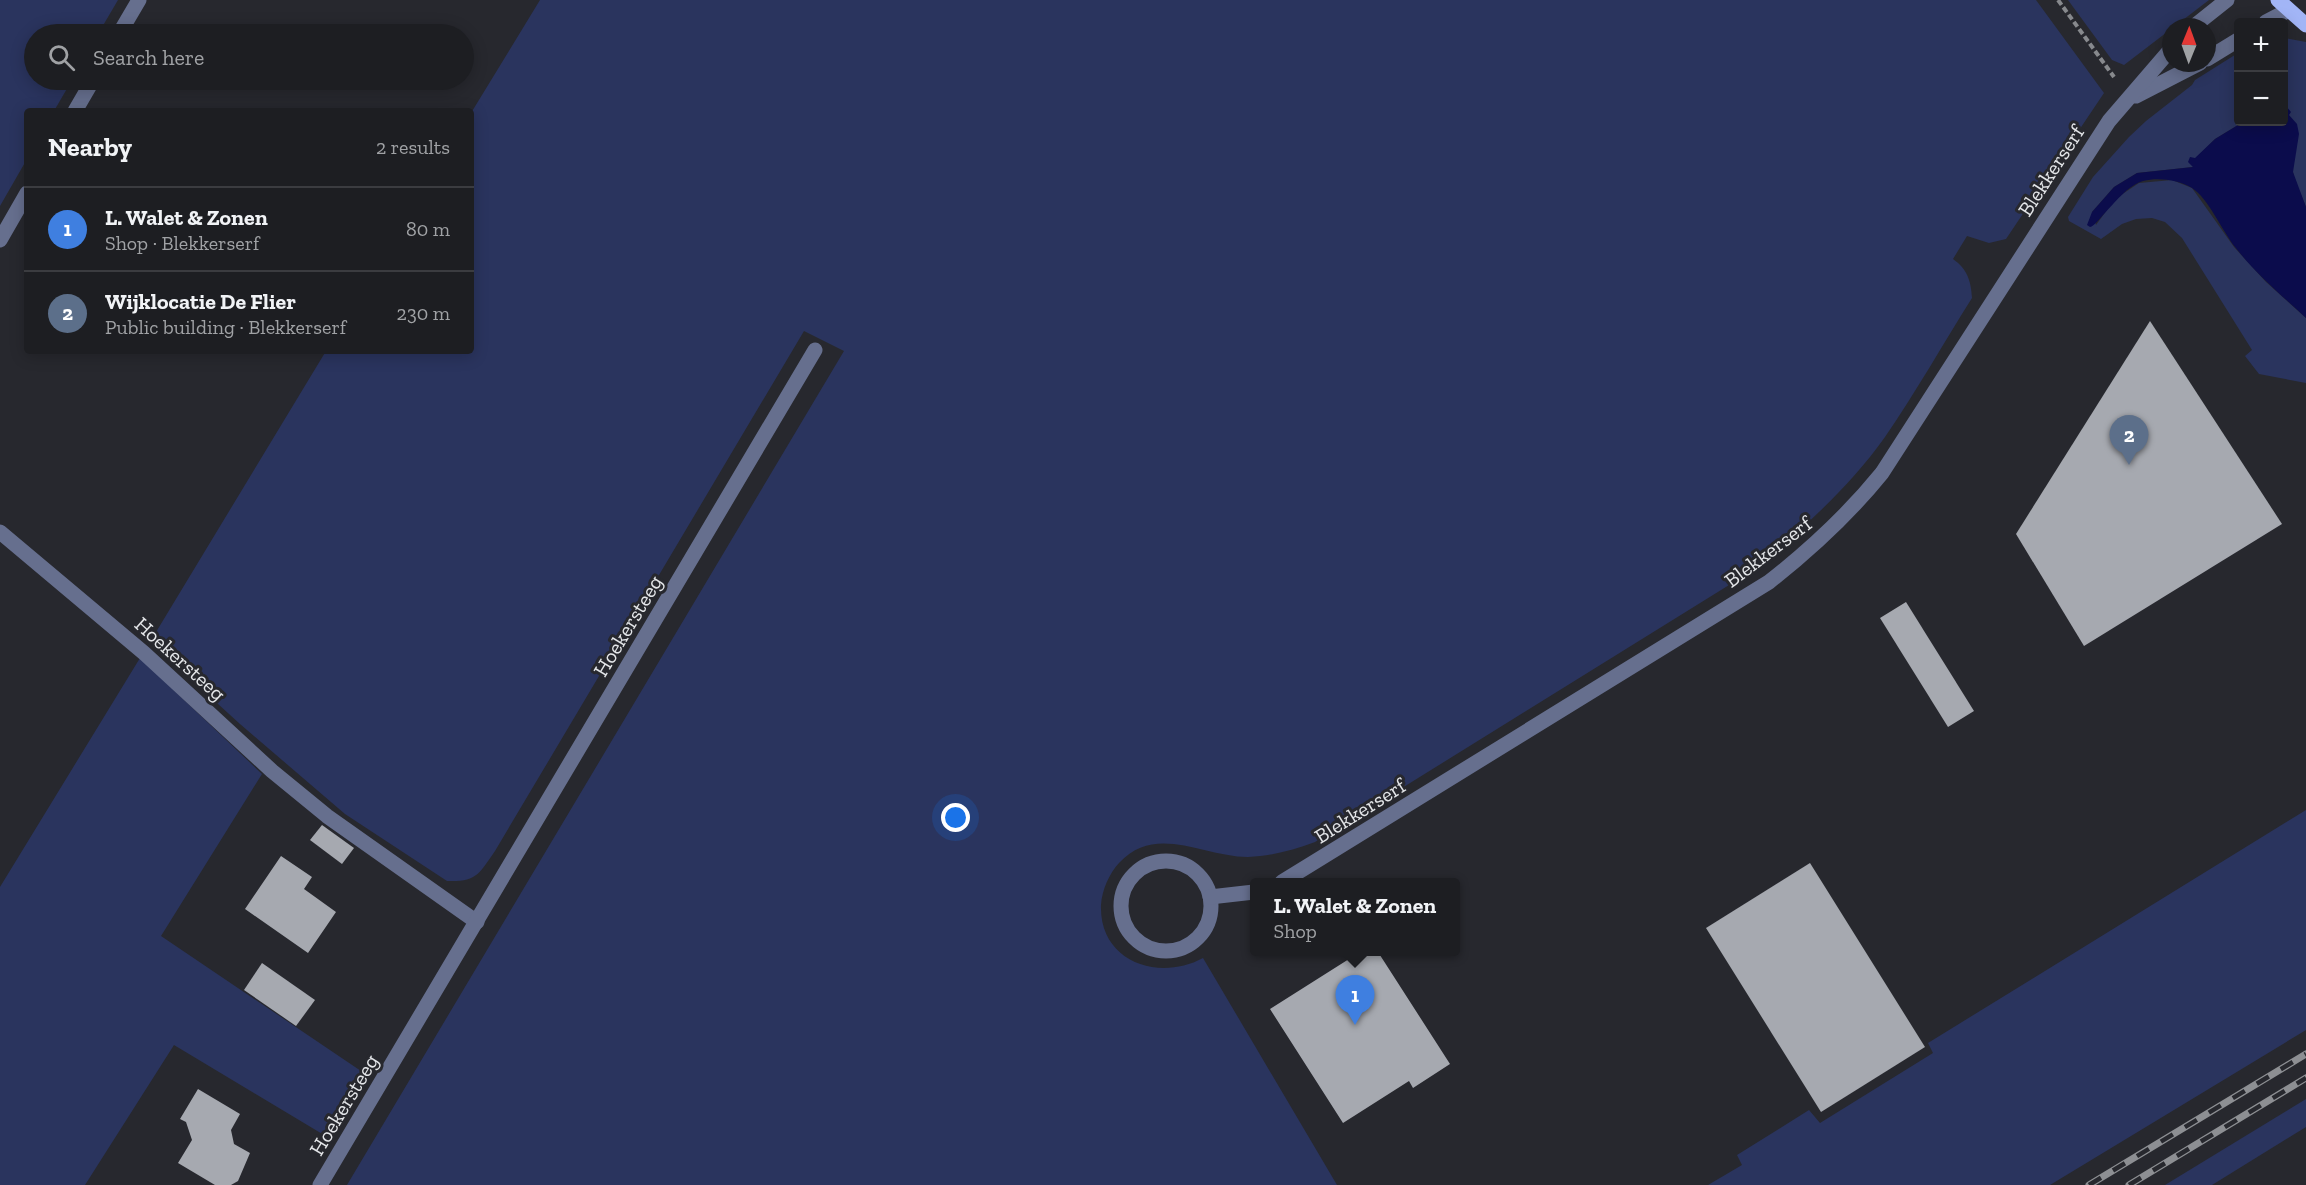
<!DOCTYPE html>
<html lang="en">
<head>
<meta charset="utf-8">
<style>
	body { margin:0; font-family:"Zilla Slab",serif; background:#25272a; color:#f1f3f6 }
	.controls { position:absolute; right:18px; top:18px; display:grid; overflow:hidden; border-radius:6px; box-shadow:0 3px 15px #0003 }
	.controls button { width:54px; height:54px; display:grid; place-items:center; padding:0; border:0; border-bottom:2px solid #3b3c40; background:#1d1e22; color:#f1f3f6; font:30px sans-serif }
	.compass { position:absolute; left:2162px; top:18px; width:54px; height:54px; border-radius:50%; background:#1d1e22; box-shadow:0 3px 15px #0003; rotate:1deg }
	.you { position:absolute; left:956px; top:818px; width:21px; height:21px; margin:-15px; border:4px solid #fff; border-radius:50%; background:#1a73e8; box-shadow:0 0 0 9px #1a73e833 }
	.badge { display:grid; place-items:center; width:39px; height:39px; border-radius:50%; background:#d93025; color:#fff; font-size:20px; font-weight:700 }
	.pin { position:absolute; translate:-50% -50px; filter:drop-shadow(0 2px 3px #0008) }
	.pin::after { content:''; position:absolute; top:32px; width:21px; height:18px; background:inherit; clip-path:polygon(0 0,100% 0,50% 100%) }
	.popup { position:absolute; left:1250px; top:878px; width:210px; height:78px; box-sizing:border-box; display:grid; place-content:center; border-radius:6px; background:#1d1e22; filter:drop-shadow(0 2px 4px #0005); font-size:20px; white-space:nowrap; color:#a0a2a5 }
	.popup b { font-size:22px; color:#f1f3f6 }
	.popup::after { content:''; position:absolute; left:50%; top:100%; margin-left:-12px; border:12px solid transparent; border-top-color:#1d1e22 }
	.list { margin:0; padding:0; list-style:none }
	h2 { display:flex; justify-content:space-between; align-items:center; height:78px; margin:0; padding:0 24px; font-size:26px }
	h2 small { font-size:20px; font-weight:400; color:#a0a2a5 }
	.list li { display:grid; grid-template-columns:39px 1fr auto; gap:18px; align-items:center; box-sizing:border-box; height:84px; padding:0 24px; border-top:2px solid #3b3c40 }
	.list b { display:block; font-size:22px; white-space:nowrap }
	.list p { margin:0; font-size:20px; white-space:nowrap; color:#a0a2a5 }
	.list em { font-size:20px; font-style:normal; color:#a0a2a5 }
	.icon { flex:none; width:33px; height:33px; fill:none; stroke:currentColor; stroke-width:2; stroke-linecap:round; stroke-linejoin:round }
	.map { position:relative; flex:none; width:2306px; height:1185px; overflow:hidden }
	.search { position:absolute; background:#1d1e22; box-shadow:0 3px 15px #0003; left:24px; top:24px; width:450px; height:66px; display:flex; align-items:center; gap:15px; box-sizing:border-box; padding:0 21px; border-radius:33px; color:#a0a2a5; font-size:22px }
	.panel { position:absolute; background:#1d1e22; box-shadow:0 3px 15px #0003; left:24px; top:108px; width:450px; height:246px; border-radius:6px }
	.map>svg:first-child { display:block }
	.green { fill:#2a345e }
	.water { fill:#0b0c4c }
	.building { fill:#a6a9b0 }
	.lines { fill:none; stroke-linecap:round; stroke-linejoin:round }
	.path { stroke:#87898d; stroke-width:4; stroke-dasharray:6 3; stroke-linecap:butt }
	.minor { stroke:#666f8e; stroke-width:15 }
	.major { stroke:#a2b5f6; stroke-width:15 }
	.rail-casing { stroke:#8d8f93; stroke-width:7 }
	.rail { stroke:#27282e; stroke-width:4.5; stroke-dasharray:14; stroke-linecap:butt }
	.labels { text-anchor:middle; stroke-width:6; stroke-linejoin:round; paint-order:stroke }
	.street-label { font-size:21px; fill:#e4e6e9; stroke:#27282e }
</style>
</head>
<body>
<div class="map">
<svg width="2306" height="1185" viewBox="0 0 2306 1185">
	<rect width="100%" height="100%" fill="#27282e"/>
	<!-- green -->
	<g class="green">
		<path d="M0 0H118L98 34H34V80H72L54 111H27V159L0 206Z"/>
		<path d="M540 0H2036L2104 93 2006 239 1989 243 1967 236 1953 259C1967 269 1971 280 1972 298 1943 344 1916 392 1885 437 1846 492 1794 537 1742 577L1315 842C1293 850 1272 856 1248 857 1203 857 1156 823 1119 863 1109 874 1102 890 1101 905 1099 962 1159 982 1203 958L1337 1185H347L844 351 804 331 495 851C479 874 477 882 447 881L345 814 240 724 150 642 326 351H471V113Z"/>
		<path d="M2068 0H2209L2124 65 2112 60Z"/>
		<path d="M2284 38 2306 42V207C2302 196 2295 183 2293 172 2288 146 2306 139 2288 115L2290 112 2284 107Z"/>
		<path d="M2238 53V122H2243L2215 139 2191 163 2193 167 2137 173 2114 187 2092 212 2096 225 2115 199 2139 183 2172 180 2192 188 2234 247 2266 282 2306 318V383L2259 374 2245 356 2252 350 2182 238 2165 222 2152 218 2136 219 2122 224 2101 239 2069 221 2068 217 2093 177 2129 137 2146 121 2192 85 2195 80Z"/>
		<path d="M140 658 262 774 161 936 361 1071 324 1135 174 1045 85 1185H0V887Z"/>
		<path d="M2306 810V1030L2050 1185H1708L1742 1165 1737 1155 1809 1110 1820 1123 1933 1053 1928 1043Z"/>
		<path d="M2306 1099V1127L2212 1185H2165Z"/>
	</g>
	<!-- water -->
	<path class="water" d="M2286 106 2291 112 2289 115 2297 124 2299 134 2293 172 2306 207V318C2281 295 2256 274 2235 247 2223 232 2208 198 2192 188 2179 180 2158 177 2143 181 2121 187 2098 226 2090 227L2087 225 2092 212 2114 187 2137 173 2193 167 2188 162 2190 157 2195 158 2215 139 2243 122H2284Z"/>
	<!-- building -->
	<g class="building">
		<path d="M2150 321 2282 524 2084 646 2016 534Z"/>
		<path d="M1906 602 1974 711 1948 727 1880 618Z"/>
		<path d="M322 825 354 848 342 864 310 840Z"/>
		<path d="M281 856 312 877 304 889 336 912 308 953 245 909Z"/>
		<path d="M1810 863 1925 1047 1821 1112 1706 928Z"/>
		<path d="M1348 952H1378L1450 1064 1413 1088 1409 1081 1343 1123 1270 1009 1349 959 1346 953Z"/>
		<path d="M262 963 315 1000 296 1026 244 990Z"/>
		<path d="M198 1089 240 1114 231 1130 234 1144 250 1153 238 1181 231 1185H215L178 1163 192 1140 186 1122 180 1119Z"/>
	</g>
	<g class="lines">
		<!-- path -->
		<path class="path" d="M2058 0 2114 77"/>
		<!-- minor -->
		<g class="minor">
			<path d="M2266 22 2287 11"/>
			<path d="M2193 27 2227 0"/>
			<path d="M119 34 139 0"/>
			<path d="M2207 59 2238 40"/>
			<path d="M2136 96 2200 63"/>
			<path d="M75 111 93 80"/>
			<path d="M0 240 27 193"/>
			<path d="M0 532 144 653 272 771 327 816 477 922"/>
			<circle cx="1166" cy="906" r="45"/>
			<path d="M1282 882 1769 582C1811 549 1848 515 1882 473L2109 121 2171 49"/>
			<path d="M1210 897 1254 892"/>
			<path d="M320 1185 815 350"/>
		</g>
		<!-- major -->
		<path class="major" d="M2278 0 2306 25"/>
		<!-- rail casing -->
		<g class="rail-casing">
			<g id="rail">
				<path d="M2089 1185 2306 1054"/>
				<path d="M2129 1185 2306 1078"/>
			</g>
		</g>
		<!-- rail -->
		<use href="#rail" class="rail"/>
	</g>
	<g class="labels">
		<!-- street labels -->
		<g class="street-label">
			<text transform="translate(2051 171) rotate(-57)" y="7">Blekkerserf</text>
			<text transform="translate(1768 552) rotate(-37)" y="7">Blekkerserf</text>
			<text transform="translate(628 626) rotate(-59)" y="7">Hoekersteeg</text>
			<text transform="translate(180 659) rotate(42)" y="7">Hoekersteeg</text>
			<text transform="translate(1360 811) rotate(-32)" y="7">Blekkerserf</text>
			<text transform="translate(344 1105) rotate(-59)" y="7">Hoekersteeg</text>
		</g>
	</g>
</svg>
<div class="controls">
<button>+</button>
<button>−</button>
</div>
<svg class="compass" viewBox="-18 -18 36 36"><path d="M0-13l5 13h-10z" fill="#e53935"/><path d="M0 13l5-13h-10z" fill="#a0a2a5"/></svg>
<div class="you"></div>
<div class="pin badge" style="left:1355px;top:1025px;background:#3f7fe0">1</div>
<div class="popup"><b>L. Walet &amp; Zonen</b>Shop</div>
<div class="pin badge" style="left:2129px;top:465px;background:#5c6f8a">2</div>
<div class="search"><svg class="icon" aria-label="search" viewBox="0 0 24 24"><circle cx="10" cy="10" r="6"/><path d="M15 15l6 6"/></svg>Search here</div>
<section class="panel">
<h2>Nearby<small>2 results</small></h2>
<ul class="list">
<li><span class="badge" style="background:#3f7fe0">1</span><div><b>L. Walet &amp; Zonen</b><p>Shop · Blekkerserf</p></div><em>80 m</em></li>
<li><span class="badge" style="background:#5c6f8a">2</span><div><b>Wijklocatie De Flier</b><p>Public building · Blekkerserf</p></div><em>230 m</em></li>
</ul>
</section>
</div>
</body>
</html>
